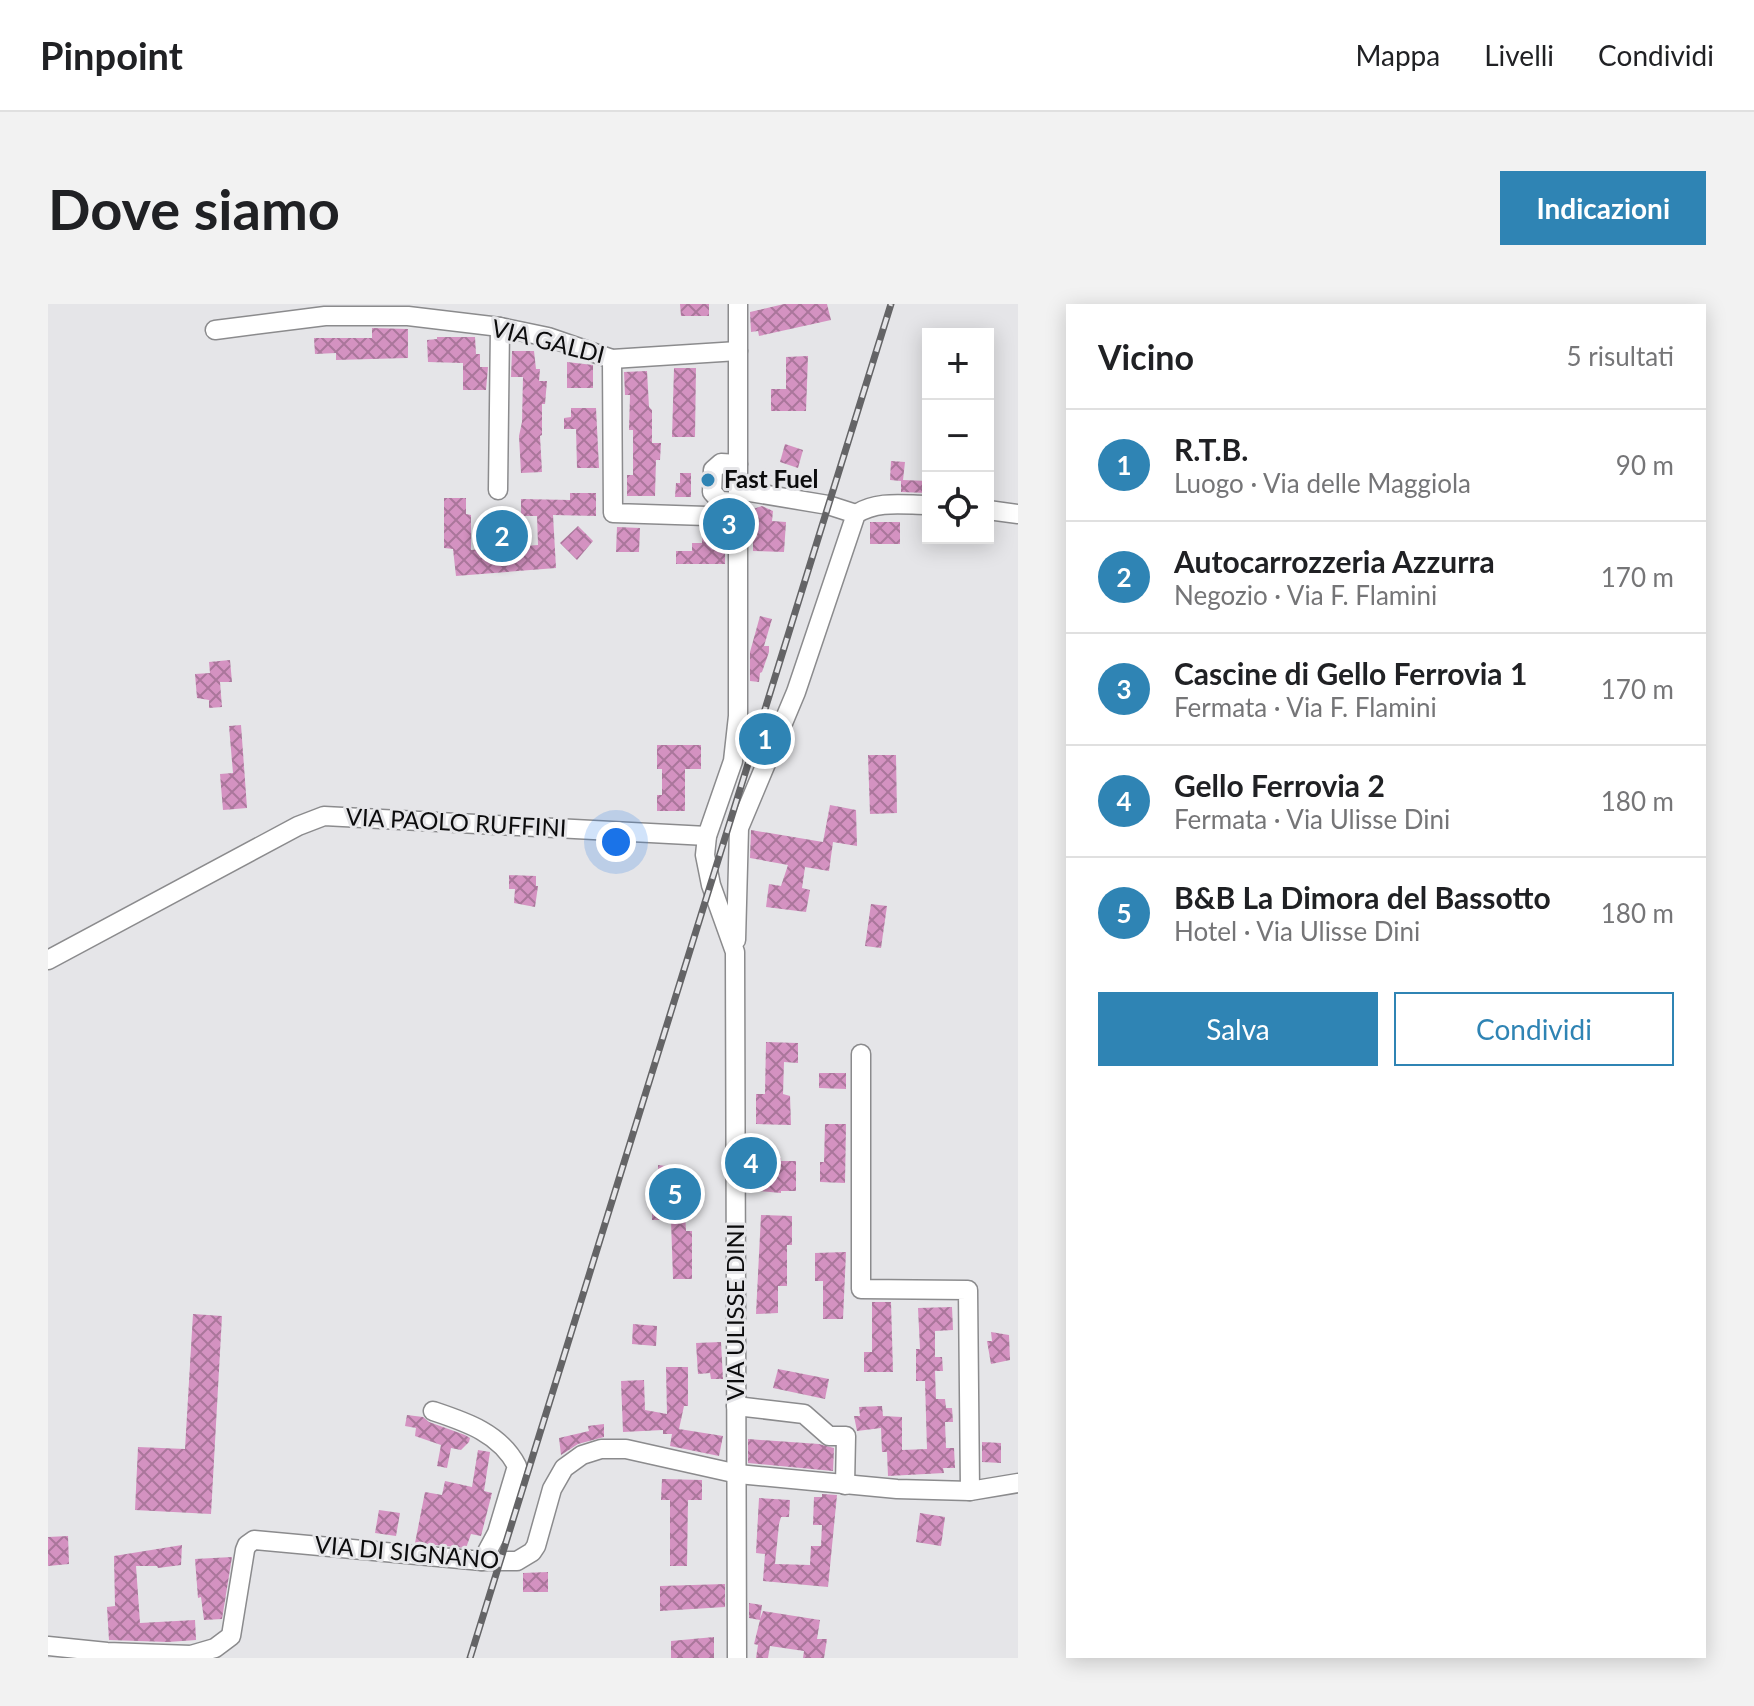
<!DOCTYPE html>
<html lang="it">
<head>
<meta charset="utf-8">
<style>
	body { margin:0; font-family:Lato,sans-serif; background:#f2f2f2; color:#202124 }
	.controls { position:absolute; right:24px; top:24px; display:grid; overflow:hidden; border-radius:0px; box-shadow:0 4px 20px #0003 }
	.controls button { width:72px; height:72px; display:grid; place-items:center; padding:0; border:0; border-bottom:2px solid #e0e0e0; background:#fff; color:#202124; font:40px sans-serif }
	.you { position:absolute; left:568px; top:538px; width:28px; height:28px; margin:-20px; border:6px solid #fff; border-radius:50%; background:#1a73e8; box-shadow:0 0 0 12px #1a73e833 }
	.badge { display:grid; place-items:center; width:52px; height:52px; border-radius:50%; background:#2f84b4; color:#fff; font-size:26px; font-weight:700 }
	.pin { position:absolute; translate:-50% -50%; border:4px solid #fff; box-shadow:0 2px 8px #0006 }
	.list { margin:0; padding:0; list-style:none }
	h2 { display:flex; justify-content:space-between; align-items:center; height:104px; margin:0; padding:0 32px; font-size:34px }
	h2 small { font-size:26px; font-weight:400; color:#757577 }
	.list li { display:grid; grid-template-columns:52px 1fr auto; gap:24px; align-items:center; box-sizing:border-box; height:112px; padding:0 32px; border-top:2px solid #e0e0e0 }
	.list b { display:block; font-size:30px; white-space:nowrap }
	.list p { margin:0; font-size:26px; white-space:nowrap; color:#757577 }
	.list em { font-size:26px; font-style:normal; color:#757577 }
	.actions { display:flex; gap:16px; padding:24px 32px }
	.actions a { flex:1; padding:18px 0; border:2px solid #2f84b4; border-radius:0px; text-align:center; font-size:28px; color:#2f84b4 }
	.actions .main { background:#2f84b4; color:#fff }
	.icon { flex:none; width:44px; height:44px; fill:none; stroke:currentColor; stroke-width:2; stroke-linecap:round; stroke-linejoin:round }
	.map { position:relative; flex:none; width:970px; height:1354px; overflow:hidden; border-radius:0px }
	header { display:flex; align-items:center; gap:48px; box-sizing:border-box; height:112px; padding:0 40px; background:#fff; border-bottom:2px solid #e0e0e0 }
	header strong { font-size:38px }
	nav { display:flex; gap:44px; margin-inline-start:auto; font-size:28px }
	.intro { display:flex; align-items:center; justify-content:space-between; box-sizing:border-box; height:192px; padding:0 48px }
	h1 { margin:0; font-size:56px }
	.button { padding:20px 36px; border-radius:0px; background:#2f84b4; color:#fff; font-size:28px; font-weight:700 }
	main { display:flex; gap:48px; padding:0 48px }
	aside { flex:1; background:#fff; border-radius:0px; box-shadow:0 4px 20px #0003 }
	.map>svg:first-child { display:block }
	.building { fill:url(#building-cross-hatch) }
	.lines { fill:none; stroke-linecap:round; stroke-linejoin:round }
	.minor-casing { stroke:#8b8b8d; stroke-width:21 }
	.minor { stroke:#fff; stroke-width:18 }
	.rail-casing { stroke:#646466; stroke-width:7 }
	.rail { stroke:#e5e5e8; stroke-width:4; stroke-dasharray:12; stroke-linecap:butt }
	.poi-dot { fill:#2f84b4; stroke:#e5e5e8; stroke-width:3 }
	.labels { text-anchor:middle; stroke-width:6; stroke-linejoin:round; paint-order:stroke }
	.street-label { font-size:24px; fill:#0c0c0d; stroke:#e5e5e8 }
	.poi-label { font-size:24px; font-weight:bold; fill:#0c0c0d; stroke:#e5e5e8; text-anchor:start }
</style>
</head>
<body>
<header>
<strong>Pinpoint</strong>
<nav><a>Mappa</a><a>Livelli</a><a>Condividi</a></nav>
</header>
<div class="intro"><h1>Dove siamo</h1><a class="button">Indicazioni</a></div>
<main>
<div class="map">
<svg width="970" height="1354" viewBox="0 0 970 1354">
	<defs>
		<pattern id="building-cross-hatch" width="8" height="8" patternUnits="userSpaceOnUse" patternTransform="scale(2)"><rect width="8" height="8" fill="#d492c1"/><path d="M0 0l8 8M0 8l8-8" fill="none" stroke="#aa769b"/></pattern>
	</defs>
	<rect width="100%" height="100%" fill="#e5e5e8"/>
	<!-- building -->
	<g class="building">
		<path d="M632 0H661V12H633Z"/>
		<path d="M736 0H779L783 16 711 32 710 27 703 28 702 8Z"/>
		<path d="M324 24 360 25V54L288 56V49L267 50 266 34H324Z"/>
		<path d="M389 33H427L428 50H432V63H440L438 86H415V59L380 58 379 36 389 35Z"/>
		<path d="M464 47H486L488 65H492L491 77H499L497 100H494V131L492 132 494 168 473 169 471 132 474 118 475 73H463Z"/>
		<path d="M760 52 758 107H723V85H738V53Z"/>
		<path d="M519 58 545 61V84H519Z"/>
		<path d="M626 64H648L647 133H624Z"/>
		<path d="M599 67 601 103 604 106V139H613L612 156H608L607 192H579V171H585V126H581L582 91H577L576 68Z"/>
		<path d="M523 104H548L551 164H529L528 125H516V114L523 113Z"/>
		<path d="M737 140 755 146 750 164 732 158Z"/>
		<path d="M843 157 857 158 855 176 880 177V189L853 188V177L842 176Z"/>
		<path d="M632 169H643V193H627L628 179H632Z"/>
		<path d="M522 189H548V212L505 211 508 264 408 272 405 245 396 244V194H418V210L423 211V246L490 241 489 212H473V195L522 196Z"/>
		<path d="M714 202 725 207 724 217 738 218 736 248 705 247V205Z"/>
		<rect x="822" y="218" width="30" height="22"/>
		<path d="M530 222 545 237 529 256 512 239Z"/>
		<path d="M569 223 592 224 591 248H568Z"/>
		<path d="M655 224 677 225V260H628V247H644V239H654Z"/>
		<path d="M712 312 724 315 716 342H721V348L714 368 712 369 711 378 702 377V348Z"/>
		<path d="M182 356 184 378H172L174 403 161 404V396L149 394 147 370 162 369 161 358Z"/>
		<path d="M193 421 199 504 175 506 172 470 185 469 181 422Z"/>
		<path d="M609 441H653V465H637V507H609V491H614V465H609Z"/>
		<path d="M820 451H848L849 509 822 510Z"/>
		<path d="M782 501 808 506 809 542 785 538 781 567 757 563 754 584 762 586 758 608 718 603 721 580 733 582 740 561 702 554 703 526 775 538Z"/>
		<path d="M461 571 488 572V582H490L487 603 466 599 467 585H461Z"/>
		<path d="M823 600 839 602 833 644 817 642Z"/>
		<path d="M718 738 750 739V759L736 758 735 790 742 792 743 821 708 820V790H717Z"/>
		<path d="M771 769H798V785L771 784Z"/>
		<path d="M777 820H798L797 879 772 878V858H776Z"/>
		<path d="M733 854V857H748V887H733V889L712 887V856Z"/>
		<path d="M610 861 635 864V872L645 871V888H636L638 927H644V975H625L623 916H604V900H607V889H610Z"/>
		<path d="M713 911 744 912V941H739V982H730V1009L708 1010Z"/>
		<path d="M798 948 795 1015H775V977H767V949Z"/>
		<path d="M824 998H843L845 1068H816V1048H824Z"/>
		<path d="M904 1003 905 1026 887 1027V1053H894L895 1067H887L888 1095H897L898 1104H904L905 1118H897L898 1144H906L907 1164H895L896 1169 840 1172 839 1148H834L833 1124 809 1127 806 1112H812L811 1103 834 1102 835 1112 854 1113V1146L879 1145 877 1077H868V1045H872L870 1004Z"/>
		<path d="M145 1010 174 1012 163 1210 87 1206 90 1143 137 1145Z"/>
		<path d="M585 1020 609 1022 608 1042 584 1040Z"/>
		<path d="M943 1028 961 1031 962 1056 943 1060 939 1037H944Z"/>
		<path d="M673 1038 675 1075H663L662 1069 650 1070 648 1039Z"/>
		<path d="M618 1063H640V1102H636L631 1125 675 1132 671 1152 622 1142 624 1130H615V1126L575 1128 573 1077 596 1076 597 1106 619 1110Z"/>
		<path d="M730 1065 781 1075 777 1095 725 1084Z"/>
		<path d="M359 1111 375 1113 381 1118 417 1131 422 1134 421 1138 413 1146 403 1144 399 1164 389 1162 393 1141 367 1132 368 1124 357 1122Z"/>
		<path d="M556 1120V1133L530 1140 513 1151 511 1134 541 1127 540 1122Z"/>
		<path d="M700 1135 771 1140 786 1144 785 1167 700 1159Z"/>
		<path d="M934 1138 953 1139V1159L934 1158Z"/>
		<path d="M430 1146 442 1148 436 1187 444 1189 433 1232 423 1230 418 1244 367 1239 377 1188 394 1191 397 1177 424 1183Z"/>
		<path d="M614 1175 654 1176V1196H640L639 1262H622V1196H613Z"/>
		<path d="M774 1190 789 1191 780 1283 715 1277 717 1250 708 1249 711 1194 742 1196 741 1213H733L731 1220 727 1260 762 1261 763 1242H773L774 1221H765L766 1193H774Z"/>
		<path d="M331 1206 352 1209 348 1232 327 1229Z"/>
		<path d="M872 1209 897 1213 893 1242 868 1238Z"/>
		<path d="M20 1232 21 1260 0 1262V1233Z"/>
		<path d="M134 1241 133 1261 110 1264 109 1262H88L92 1319 147 1316 148 1336 120 1338 61 1336 59 1303 67 1302 66 1252Z"/>
		<path d="M184 1253 174 1315 156 1316 153 1293 150 1294 147 1255Z"/>
		<path d="M500 1268V1288H475V1269Z"/>
		<path d="M677 1280V1303L612 1307V1282Z"/>
		<path d="M701 1299 714 1301 712 1315 715 1307 772 1316 769 1335H779L776 1354H755L756 1347 722 1342 720 1354H708L710 1341 706 1340 712 1316 701 1314Z"/>
		<path d="M666 1333V1354H623V1337Z"/>
	</g>
	<g class="lines">
		<!-- minor casing -->
		<g class="minor-casing">
			<g id="minor">
				<path d="M167 26 277 12H360L452 23 500 33 564 55 690 47"/>
				<path d="M564 55 565 209 690 213"/>
				<path d="M450 186 452 23"/>
				<path d="M690 186 780 201 808 210"/>
				<path d="M690 198 672 197 664 188 665 166 673 159 690 160"/>
				<path d="M940 206 970 210"/>
				<path d="M688 636 691 524 748 388 808 210C830 196 856 201 880 201"/>
				<path d="M0 656 250 522 276 512 659 532"/>
				<path d="M813 750V985L920 986 922 1187"/>
				<path d="M688 1102 756 1110 781 1132H798L797 1181"/>
				<path d="M385 1107C418 1118 452 1129 469 1162L449 1229 434 1257"/>
				<path d="M0 1342 59 1348 143 1351 167 1344 183 1332 197 1246 199 1241 206 1236 434 1257H469L484 1248 488 1242 504 1185 516 1164 534 1151 553 1145H578L690 1170 849 1185 922 1187 970 1179"/>
				<path d="M689 1354 687 648 663 581 657 551 659 532 685 457 690 412V0"/>
			</g>
		</g>
		<!-- minor -->
		<use href="#minor" class="minor"/>
		<!-- rail casing -->
		<g class="rail-casing">
			<path id="rail" d="M422 1354 843 0"/>
		</g>
		<!-- rail -->
		<use href="#rail" class="rail"/>
	</g>
	<!-- markers -->
	<circle class="poi-dot" cx="660" cy="176" r="8"/>
	<g class="labels">
		<!-- street labels -->
		<g class="street-label">
			<text transform="translate(500 38) rotate(14)" y="8">VIA GALDI</text>
			<text transform="translate(408 519) rotate(3)" y="8">VIA PAOLO RUFFINI</text>
			<text transform="translate(688 1008) rotate(-90)" y="8">VIA ULISSE DINI</text>
			<text transform="translate(359 1249) rotate(5)" y="8">VIA DI SIGNANO</text>
		</g>
		<!-- poi labels -->
		<g class="poi-label">
			<text x="676" y="184">Fast Fuel</text>
		</g>
	</g>
</svg>
<div class="controls">
<button>+</button>
<button>−</button>
<button><svg class="icon" aria-label="locate" viewBox="0 0 24 24"><circle cx="12" cy="12" r="6"/><path d="M12 2v4M12 18v4M2 12h4M18 12h4"/></svg></button>
</div>
<div class="you"></div>
<div class="pin badge" style="left:717px;top:435px">1</div>
<div class="pin badge" style="left:454px;top:232px">2</div>
<div class="pin badge" style="left:681px;top:220px">3</div>
<div class="pin badge" style="left:703px;top:859px">4</div>
<div class="pin badge" style="left:627px;top:890px">5</div>
</div>
<aside>
<h2>Vicino<small>5 risultati</small></h2>
<ul class="list">
<li><span class="badge">1</span><div><b>R.T.B.</b><p>Luogo · Via delle Maggiola</p></div><em>90 m</em></li>
<li><span class="badge">2</span><div><b>Autocarrozzeria Azzurra</b><p>Negozio · Via F. Flamini</p></div><em>170 m</em></li>
<li><span class="badge">3</span><div><b>Cascine di Gello Ferrovia 1</b><p>Fermata · Via F. Flamini</p></div><em>170 m</em></li>
<li><span class="badge">4</span><div><b>Gello Ferrovia 2</b><p>Fermata · Via Ulisse Dini</p></div><em>180 m</em></li>
<li><span class="badge">5</span><div><b>B&amp;B La Dimora del Bassotto</b><p>Hotel · Via Ulisse Dini</p></div><em>180 m</em></li>
</ul>
<div class="actions"><a class="main">Salva</a><a>Condividi</a></div>
</aside>
</main>
</body>
</html>
